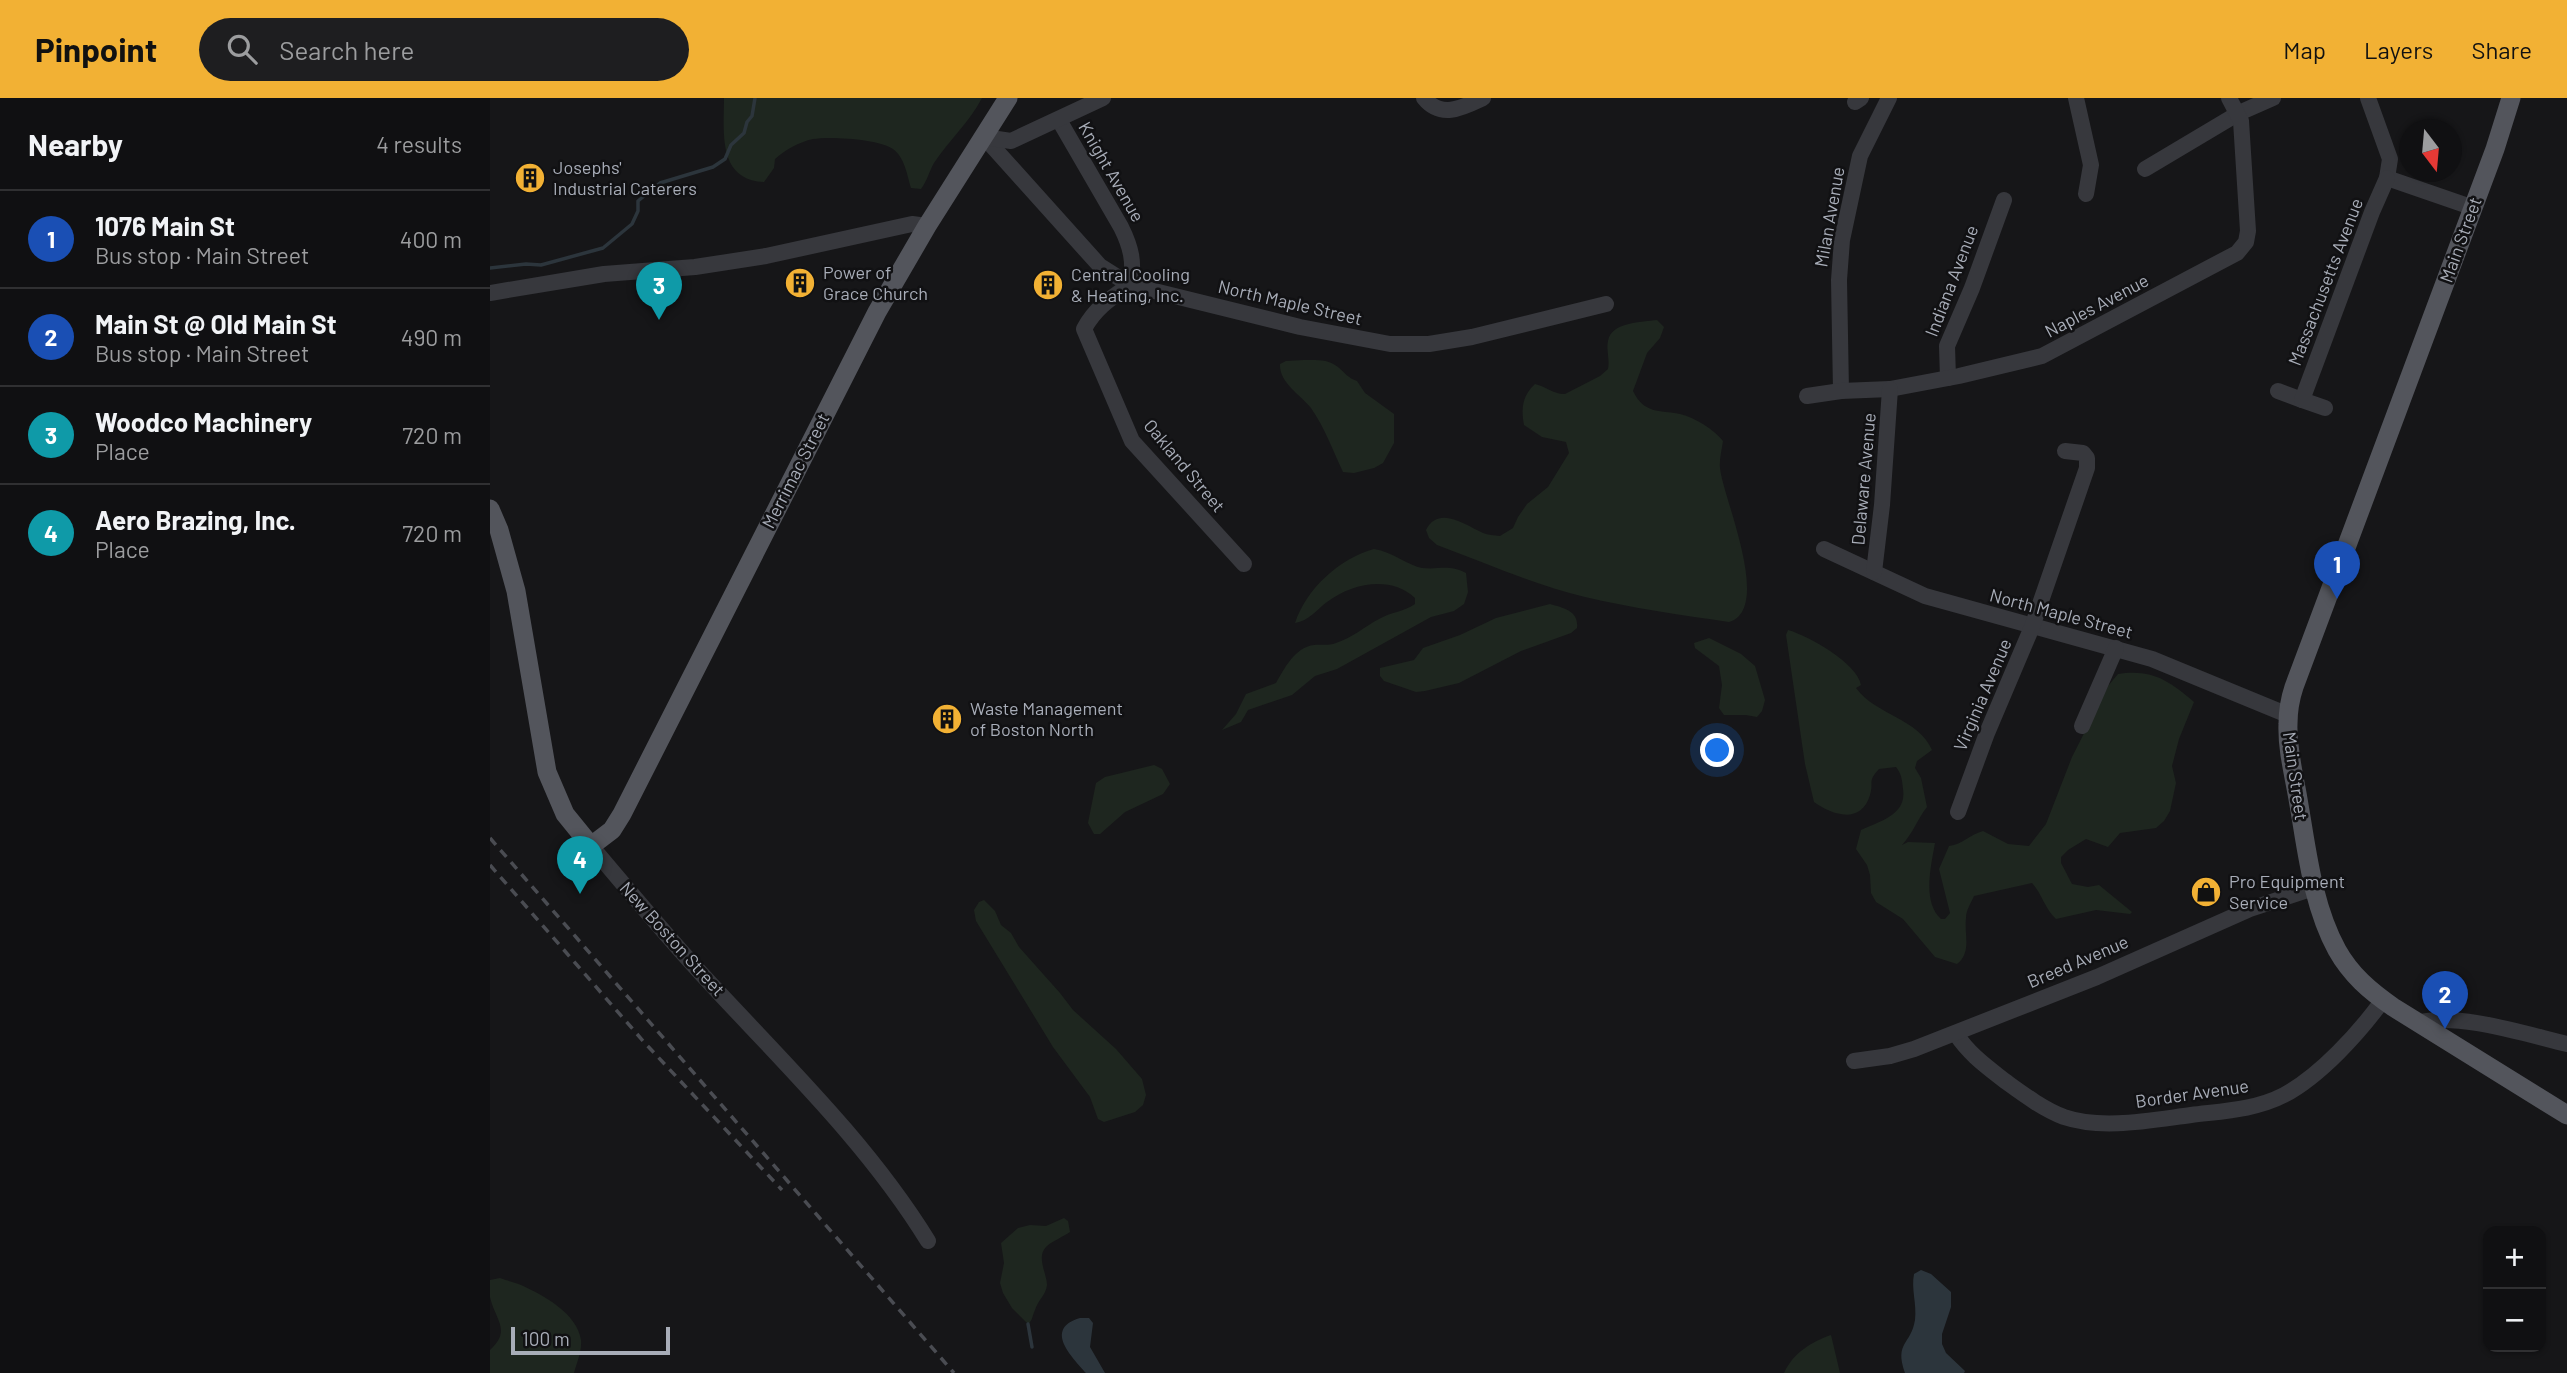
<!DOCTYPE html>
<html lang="en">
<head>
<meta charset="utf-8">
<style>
	body { margin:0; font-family:Barlow,sans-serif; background:#1e1e20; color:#f1f3f6 }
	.controls { position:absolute; right:21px; bottom:21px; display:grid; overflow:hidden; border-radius:14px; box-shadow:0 2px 5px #0004 }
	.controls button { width:63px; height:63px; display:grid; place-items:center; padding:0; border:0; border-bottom:2px solid #303032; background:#101012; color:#f1f3f6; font:35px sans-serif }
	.compass { position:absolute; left:1909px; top:21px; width:63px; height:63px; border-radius:50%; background:#101012; box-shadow:0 2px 5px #0004; rotate:164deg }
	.scale { position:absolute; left:21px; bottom:18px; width:159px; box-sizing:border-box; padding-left:7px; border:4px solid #a8adb8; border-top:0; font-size:19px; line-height:24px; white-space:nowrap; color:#a8adb8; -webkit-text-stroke:5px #111113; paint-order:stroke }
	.you { position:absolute; left:1228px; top:653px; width:24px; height:24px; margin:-18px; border:5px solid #fff; border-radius:50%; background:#1a73e8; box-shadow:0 0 0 10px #1a73e833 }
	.badge { display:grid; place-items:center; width:46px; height:46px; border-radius:50%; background:#f2b134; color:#fff; font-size:23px; font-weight:700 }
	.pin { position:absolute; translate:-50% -58px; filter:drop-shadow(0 2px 4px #0008) }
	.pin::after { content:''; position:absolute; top:37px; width:24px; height:21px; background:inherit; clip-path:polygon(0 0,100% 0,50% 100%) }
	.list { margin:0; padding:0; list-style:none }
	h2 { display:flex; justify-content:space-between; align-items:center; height:91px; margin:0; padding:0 28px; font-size:30px }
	h2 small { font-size:23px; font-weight:400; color:#9c9d9f }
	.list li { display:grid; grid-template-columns:46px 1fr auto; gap:21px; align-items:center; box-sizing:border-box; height:98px; padding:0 28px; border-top:2px solid #303032 }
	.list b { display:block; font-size:26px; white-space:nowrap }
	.list p { margin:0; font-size:23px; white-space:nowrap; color:#9c9d9f }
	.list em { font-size:23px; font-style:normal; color:#9c9d9f }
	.icon { flex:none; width:38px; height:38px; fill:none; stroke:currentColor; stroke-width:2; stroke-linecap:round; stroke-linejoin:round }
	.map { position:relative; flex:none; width:2077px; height:1275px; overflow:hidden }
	header { display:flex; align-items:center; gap:42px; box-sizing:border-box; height:98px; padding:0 35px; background:#f2b134; color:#111 }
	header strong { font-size:33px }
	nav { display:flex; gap:38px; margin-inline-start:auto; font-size:24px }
	.search { width:490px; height:63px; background:#1e1e20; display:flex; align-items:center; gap:18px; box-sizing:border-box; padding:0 24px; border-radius:38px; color:#9c9d9f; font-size:26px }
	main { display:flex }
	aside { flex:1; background:#101012 }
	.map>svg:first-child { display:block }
	.green { fill:#1e261f }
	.water { fill:#2c353c }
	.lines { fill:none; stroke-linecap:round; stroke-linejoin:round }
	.stream { stroke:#2c353c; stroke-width:3.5 }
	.minor { stroke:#37383d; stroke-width:16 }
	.major { stroke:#53555c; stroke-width:19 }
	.rail { stroke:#4a4c52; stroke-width:3.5; stroke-dasharray:9 7; stroke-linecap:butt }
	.labels { text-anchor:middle; stroke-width:5; stroke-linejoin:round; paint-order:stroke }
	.poi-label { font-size:18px; fill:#a8adb8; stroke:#111113; text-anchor:start }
	.street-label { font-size:18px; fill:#a8adb8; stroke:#111113 }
</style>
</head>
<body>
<header>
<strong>Pinpoint</strong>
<div class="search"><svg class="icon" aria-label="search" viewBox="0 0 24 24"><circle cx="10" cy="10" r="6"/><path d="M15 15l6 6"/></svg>Search here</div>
<nav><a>Map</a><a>Layers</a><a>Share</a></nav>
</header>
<main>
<aside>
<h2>Nearby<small>4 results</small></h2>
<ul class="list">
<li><span class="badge" style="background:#1a4fb4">1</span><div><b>1076 Main St</b><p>Bus stop · Main Street</p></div><em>400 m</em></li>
<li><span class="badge" style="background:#1a4fb4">2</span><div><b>Main St @ Old Main St</b><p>Bus stop · Main Street</p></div><em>490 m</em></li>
<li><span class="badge" style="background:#0f9aa8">3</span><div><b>Woodco Machinery</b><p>Place</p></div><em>720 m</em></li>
<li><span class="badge" style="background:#0f9aa8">4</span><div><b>Aero Brazing, Inc.</b><p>Place</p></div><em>720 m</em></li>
</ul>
</aside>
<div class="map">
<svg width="2077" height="1275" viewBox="0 0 2077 1275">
	<rect width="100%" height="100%" fill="#161618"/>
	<!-- green -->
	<g class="green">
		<path d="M234 0H492C479 25 459 42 444 65 439 74 437 83 431 91L421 90C417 77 415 60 403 51 390 41 339 38 323 41 309 44 295 52 285 61L284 70 274 84C227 82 234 33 234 0Z"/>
		<path d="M1167 222 1174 229 1170 240 1157 255 1143 293C1154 316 1169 312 1190 316 1206 320 1223 331 1233 343 1232 351 1229 362 1230 370 1233 400 1283 511 1239 524 1191 517 1142 510 1095 499 1044 487 996 465 947 447L939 440 936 432C949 407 975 427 993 435 998 437 1004 437 1010 438L1023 430 1028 419 1037 406 1058 389 1079 355 1076 344 1052 339 1034 327C1031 311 1032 298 1045 286 1054 288 1066 297 1075 296L1110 278 1118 271C1120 262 1116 252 1118 243 1121 224 1152 224 1167 222Z"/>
		<path d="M814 262C827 262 838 261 848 269 855 275 858 280 867 283L875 295 904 316V345L893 365 884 370 864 375 853 374C843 353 835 330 821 310 811 297 789 285 790 266L796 263Z"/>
		<path d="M884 451C903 454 919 468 932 470 950 472 958 466 976 475L978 494 974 506 964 513 941 519 847 571 825 578 802 597 758 612 751 624 732 632 746 616 756 596 786 585C794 571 805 549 824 547 832 546 838 548 846 545 862 540 874 529 889 521 901 514 913 514 925 506V500C901 477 862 485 837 504 826 512 819 523 805 525 817 490 849 461 884 451Z"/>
		<path d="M1060 506C1074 510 1089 513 1087 530L1081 535 1031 553 969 585 935 593 926 594 894 583 890 578V570L924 562 933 550 970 537 1006 520Z"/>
		<path d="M1298 532C1319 538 1367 565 1371 587L1366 590C1387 618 1428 620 1442 652L1427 663 1425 670 1431 680 1437 709C1427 722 1423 735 1412 747L1418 744 1445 745C1441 768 1432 804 1451 821H1455L1460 815 1449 771 1459 748C1473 746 1479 737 1493 733L1518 746 1539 748 1556 726 1582 659 1618 588 1628 576C1663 571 1679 583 1704 604L1689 641 1682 668 1686 685 1680 713 1674 723 1666 730 1630 735 1618 749 1596 741 1578 752 1571 759V765L1582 786 1598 789 1609 787 1642 814 1640 816 1606 812 1566 821C1555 811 1552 796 1542 785L1484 798C1481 805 1476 812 1476 820 1474 837 1482 854 1467 866L1445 859 1413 821 1386 804 1381 795 1380 777 1377 767 1366 751 1371 732C1390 723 1417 717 1413 691 1412 682 1412 677 1406 669L1389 671C1377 684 1384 683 1380 697 1371 727 1342 717 1324 704L1315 666 1296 537Z"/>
		<path d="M1219 540 1251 556 1265 568 1275 602 1272 613 1267 619 1256 617H1234L1229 610 1232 587 1229 568 1205 550 1204 545Z"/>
		<path d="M664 667 672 671 680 686 673 696 635 714 610 736H604L598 725 606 685 615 679Z"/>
		<path d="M494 802 505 813 511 827 521 835 529 849 570 895 583 912 626 951 652 981 656 997 653 1007 645 1014 614 1024 608 1021 600 999 563 949 486 823 484 812 489 804Z"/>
		<path d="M574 1120 578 1123 580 1134C573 1139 562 1143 556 1149 546 1159 557 1176 557 1187 556 1197 548 1202 545 1212 542 1218 543 1222 538 1226L522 1210 513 1195 510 1185 514 1165 511 1145 528 1130 540 1127 556 1128Z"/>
		<path d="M10 1180C17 1183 24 1184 31 1187 53 1197 87 1215 91 1242 92 1253 87 1264 84 1275H0V1252C22 1232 5 1222 0 1199 0 1194 0 1187 0 1182Z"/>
		<path d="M1341 1237 1350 1275H1294C1303 1255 1321 1244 1341 1237Z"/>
	</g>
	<!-- water -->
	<g class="water">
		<path d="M1431 1172 1441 1176 1461 1194V1209L1452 1236V1246L1456 1255 1475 1273 1474 1275H1415C1404 1244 1421 1247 1425 1222 1427 1206 1421 1191 1424 1176Z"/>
		<path d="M590 1220H599L603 1225 600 1249 615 1275H596C582 1259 553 1231 590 1220Z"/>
	</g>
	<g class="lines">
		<!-- stream -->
		<g class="stream">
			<path d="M0 170 36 166 51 167 113 150 142 126 148 113V103L170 85 223 69 235 61 241 47 254 35 257 24 262 18 265 0"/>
			<path d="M538 1226 542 1249"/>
		</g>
		<!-- minor -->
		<g class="minor">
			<path d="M934 0C951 21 972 10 993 0"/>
			<path d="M1586 0 1601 67 1596 96"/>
			<path d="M1878 0 1900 61 1897 80 1984 110"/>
			<path d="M1365 4 1371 0"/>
			<path d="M569 22 631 129C641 149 645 165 640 187 621 200 605 210 594 231L642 343 754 466"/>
			<path d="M494 39 610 168 640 187 810 229 900 246H939L982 239 1116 206"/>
			<path d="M494 39 521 43 613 0"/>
			<path d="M1655 71 1749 15 1783 0"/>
			<path d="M0 195 114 176 205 169 276 158 422 126 437 128"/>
			<path d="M1458 280 1457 248 1482 190 1514 102"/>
			<path d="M1351 293 1349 182 1352 142 1370 58 1399 0"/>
			<path d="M1788 293 1812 302"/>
			<path d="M1317 298 1351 293 1400 291 1469 278 1552 258 1747 155 1756 144 1758 133 1751 23 1739 0"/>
			<path d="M1835 310 1812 302 1882 114 1897 80"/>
			<path d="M1334 451 1435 498 1662 561 1798 617"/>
			<path d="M1384 474 1392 407 1400 291"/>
			<path d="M1592 628 1626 550"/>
			<path d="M1468 714 1497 635 1542 529 1597 370V360L1593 355 1575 353"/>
			<path d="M101 748C140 794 178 840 219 884 296 967 379 1047 438 1143"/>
			<path d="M1927 925C1968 914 2035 936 2077 946"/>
			<path d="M1466 936C1479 956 1496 968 1515 983 1533 996 1553 1011 1574 1019 1612 1032 1662 1022 1701 1017 1732 1013 1765 1012 1794 997 1830 978 1869 935 1893 902"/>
			<path d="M1364 963 1400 958 1424 951 1607 879 1760 811 1824 790"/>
		</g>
		<!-- major -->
		<g class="major">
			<path d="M2021 0 2005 51 1804 589C1800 601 1798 613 1798 626 1797 651 1804 677 1808 701 1817 752 1822 806 1847 852 1861 877 1880 893 1903 909L2077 1017"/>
			<path d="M0 411 9 432 26 493 57 674 75 716 101 748 122 732 132 716 387 214 437 128 518 0"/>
		</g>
		<!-- rail -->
		<g class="rail">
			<path d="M0 740 464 1275"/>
			<path d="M0 767 154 944 292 1092"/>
		</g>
	</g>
	<!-- icons -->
	<defs>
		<g id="building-disc" transform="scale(1.575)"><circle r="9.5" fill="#f2b134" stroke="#111113"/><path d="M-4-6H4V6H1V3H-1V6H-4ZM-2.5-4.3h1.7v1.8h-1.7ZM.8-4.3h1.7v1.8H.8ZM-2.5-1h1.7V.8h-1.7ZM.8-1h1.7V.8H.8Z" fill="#111"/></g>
		<g id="shop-disc" transform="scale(1.575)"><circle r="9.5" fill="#f2b134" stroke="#111113"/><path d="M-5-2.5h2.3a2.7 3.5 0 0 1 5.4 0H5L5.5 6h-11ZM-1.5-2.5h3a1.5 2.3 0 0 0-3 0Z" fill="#111"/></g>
	</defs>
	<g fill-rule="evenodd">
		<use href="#building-disc" x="40" y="80"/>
		<use href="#building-disc" x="310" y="185"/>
		<use href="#building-disc" x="558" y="187"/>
		<use href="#building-disc" x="457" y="621"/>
		<use href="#shop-disc" x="1716" y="794"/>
	</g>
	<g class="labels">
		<!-- poi labels -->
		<g class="poi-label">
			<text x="63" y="76">Josephs'<tspan x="63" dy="21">Industrial Caterers</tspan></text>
			<text x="333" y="181">Power of<tspan x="333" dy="21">Grace Church</tspan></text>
			<text x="581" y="183">Central Cooling<tspan x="581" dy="21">&amp; Heating, Inc.</tspan></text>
			<text x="480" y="617">Waste Management<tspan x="480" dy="21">of Boston North</tspan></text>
			<text x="1739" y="790">Pro Equipment<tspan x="1739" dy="21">Service</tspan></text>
		</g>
		<!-- street labels -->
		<g class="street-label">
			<text transform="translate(621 74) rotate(60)" y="6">Knight Avenue</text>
			<text transform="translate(1340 119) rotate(-80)" y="6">Milan Avenue</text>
			<text transform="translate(1971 142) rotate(-70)" y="6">Main Street</text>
			<text transform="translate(1462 183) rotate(-69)" y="6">Indiana Avenue</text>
			<text transform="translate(1836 184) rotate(-69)" y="6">Massachusetts Avenue</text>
			<text transform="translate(800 205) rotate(13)" y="6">North Maple Street</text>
			<text transform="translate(1607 208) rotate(-28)" y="6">Naples Avenue</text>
			<text transform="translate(694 368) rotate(50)" y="6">Oakland Street</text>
			<text transform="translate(306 373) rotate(-63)" y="6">Merrimac Street</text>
			<text transform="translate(1374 381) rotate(-85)" y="6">Delaware Avenue</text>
			<text transform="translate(1571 516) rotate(15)" y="6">North Maple Street</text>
			<text transform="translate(1493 597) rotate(-67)" y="6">Virginia Avenue</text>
			<text transform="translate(1805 678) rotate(82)" y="6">Main Street</text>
			<text transform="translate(182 841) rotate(48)" y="6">New Boston Street</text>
			<text transform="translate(1588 864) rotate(-23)" y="6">Breed Avenue</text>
			<text transform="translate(1702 996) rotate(-8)" y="6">Border Avenue</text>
		</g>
	</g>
</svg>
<div class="controls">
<button>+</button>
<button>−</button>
</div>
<svg class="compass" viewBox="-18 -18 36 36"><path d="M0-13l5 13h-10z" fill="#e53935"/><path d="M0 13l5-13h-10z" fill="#9c9d9f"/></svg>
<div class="scale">100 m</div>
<div class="you"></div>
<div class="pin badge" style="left:1847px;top:501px;background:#1a4fb4">1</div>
<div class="pin badge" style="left:1955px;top:931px;background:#1a4fb4">2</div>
<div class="pin badge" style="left:169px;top:222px;background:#0f9aa8">3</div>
<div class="pin badge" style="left:90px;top:796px;background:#0f9aa8">4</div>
</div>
</main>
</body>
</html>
